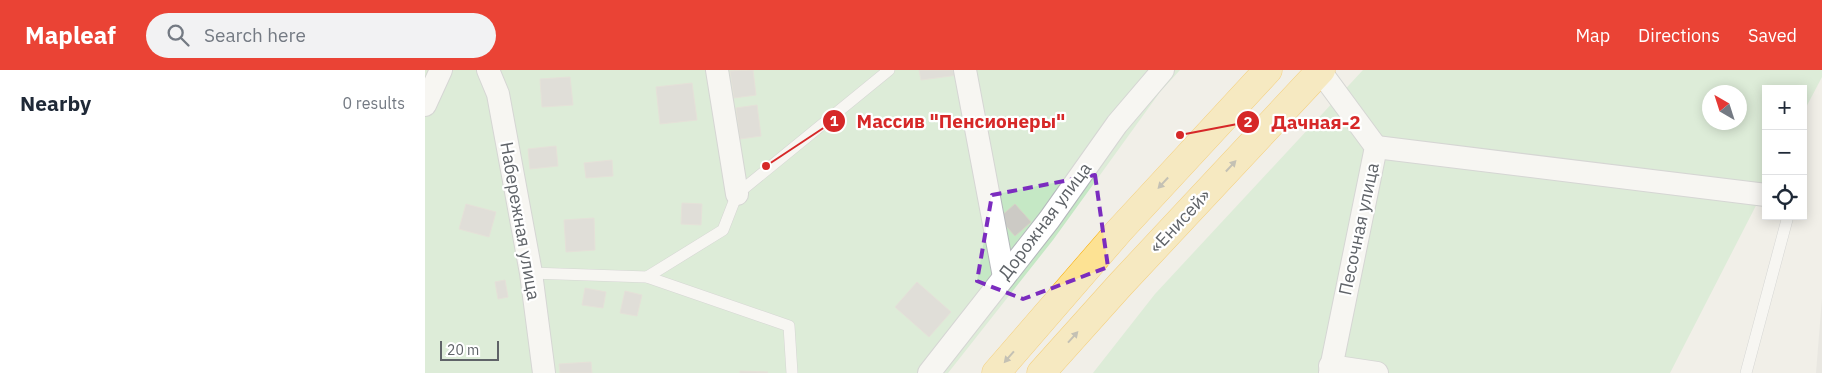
<!DOCTYPE html>
<html lang="en">
<head>
<meta charset="utf-8">
<style>
	body { margin:0; font-family:"IBM Plex Sans",sans-serif; background:#f2f2f3; color:#1f2937 }
	.controls { position:absolute; right:15px; top:15px; display:grid; overflow:hidden; border-radius:0px; box-shadow:0 2px 12px #0003 }
	.controls button { width:45px; height:45px; display:grid; place-items:center; padding:0; border:0; border-bottom:1px solid #e0e1e3; background:#fff; color:#1f2937; font:25px sans-serif }
	.compass { position:absolute; left:1277px; top:15px; width:45px; height:45px; border-radius:50%; background:#fff; box-shadow:0 2px 12px #0003; rotate:321deg }
	.scale { position:absolute; left:15px; bottom:12px; width:59px; box-sizing:border-box; padding-left:5px; border:2px solid #5f6368; border-top:0; font-size:14px; line-height:18px; white-space:nowrap; color:#5f6368; -webkit-text-stroke:4px #fff; paint-order:stroke }
	.list { margin:0; padding:0; list-style:none }
	h2 { display:flex; justify-content:space-between; align-items:center; height:65px; margin:0; padding:0 20px; font-size:21px }
	h2 small { font-size:16px; font-weight:400; color:#747a83 }
	.icon { flex:none; width:28px; height:28px; fill:none; stroke:currentColor; stroke-width:2; stroke-linecap:round; stroke-linejoin:round }
	.map { position:relative; flex:none; width:1397px; height:303px; overflow:hidden }
	header { display:flex; align-items:center; gap:30px; box-sizing:border-box; height:70px; padding:0 25px; background:#ea4335; color:#fff }
	header strong { font-size:24px }
	nav { display:flex; gap:28px; margin-inline-start:auto; font-size:18px }
	.search { width:350px; height:45px; background:#f2f2f3; display:flex; align-items:center; gap:12px; box-sizing:border-box; padding:0 18px; border-radius:28px; color:#747a83; font-size:19px }
	main { display:flex }
	aside { flex:1; background:#fff }
	.map>svg:first-child { display:block }
	.industrial { fill:#e0deda }
	.green { fill:#c5e8c5; fill-rule:evenodd }
	.building { fill:#cccac5; stroke:#d6d1c6 }
	.lines { fill:none; stroke-linecap:round; stroke-linejoin:round }
	.lane-casing { stroke:#b5b8bc; stroke-width:12 }
	.street-casing { stroke:#b5b8bc; stroke-width:24 }
	.highway-casing { stroke:#f9ab00; stroke-width:29 }
	.lane { stroke:#fff; stroke-width:11 }
	.street { stroke:#fff; stroke-width:22 }
	.highway { stroke:#fde293; stroke-width:28 }
	.oneway { fill:#8e8975 }
	.marked { fill:none; stroke:#7b2cbf; stroke-width:4; stroke-dasharray:10 6; stroke-linejoin:round }
	.labels { text-anchor:middle; stroke-width:4.5; stroke-linejoin:round; paint-order:stroke }
	.street-label { font-size:18px; fill:#5f6368; stroke:#fff }
	.leader { fill:none; stroke:#d62828; stroke-width:2 }
	.callout-dot { fill:#d62828; stroke:#fff; stroke-width:2 }
	.mark-label { font-size:15px; text-anchor:middle; font-weight:bold; fill:#fff }
	.callout-label { font-size:19px; text-anchor:middle; font-weight:bold; fill:#d62828; stroke:#fff; stroke-width:4.5; stroke-linejoin:round; paint-order:stroke }
</style>
</head>
<body>
<header>
<strong>Mapleaf</strong>
<div class="search"><svg class="icon" aria-label="search" viewBox="0 0 24 24"><circle cx="10" cy="10" r="6"/><path d="M15 15l6 6"/></svg>Search here</div>
<nav><a>Map</a><a>Directions</a><a>Saved</a></nav>
</header>
<main>
<aside>
<h2>Nearby<small>0 results</small></h2>
<ul class="list">
</ul>
</aside>
<div class="map">
<svg width="1397" height="303" viewBox="0 0 1397 303">
	<rect width="100%" height="100%" fill="#f1efe8"/>
	<!-- industrial -->
	<path class="industrial" d="M1397 229V303H1391Z"/>
	<!-- green -->
	<g class="green">
		<path d="M0 0H755L735 22 628 170 523 303H0Z"/>
		<path d="M938 0H1397V7L1378 43V19H1341V116L1245 303H668L730 224ZM1284 22H1314V52H1284Z"/>
	</g>
	<!-- building -->
	<g class="building">
		<path d="M328 0 331 25 309 28 305 1Z"/>
		<path d="M494 0H532L533 5 496 10Z"/>
		<path d="M145 7 148 35 117 37 115 9Z"/>
		<path d="M267 13 272 50 235 54 231 17Z"/>
		<path d="M332 35 336 66 315 69 311 38Z"/>
		<path d="M131 76 133 96 105 99 103 79Z"/>
		<path d="M187 90 188 106 161 108 159 93Z"/>
		<path d="M257 133 277 134 276 155 256 154Z"/>
		<path d="M41 134 71 142 64 167 34 159Z"/>
		<path d="M590 134 606 152 590 166 574 148Z"/>
		<path d="M169 148 170 180 141 182 139 150Z"/>
		<path d="M80 210 83 227 73 229 70 212Z"/>
		<path d="M492 212 526 242 504 267 470 237Z"/>
		<path d="M160 218 181 222 178 238 157 235Z"/>
		<path d="M200 221 217 225 212 246 195 243Z"/>
		<path d="M166 292 167 303H135L134 294Z"/>
		<path d="M315 301 343 302 342 303H315Z"/>
	</g>
	<g class="lines">
		<!-- lane casing -->
		<g class="lane-casing">
			<g id="lane">
				<path d="M106 203 222 207 364 256 367 303"/>
				<path d="M222 207 298 160 312 124 464 0"/>
				<path d="M1321 303 1363 146"/>
			</g>
		</g>
		<!-- street casing -->
		<g class="street-casing">
			<g id="street">
				<path d="M63 0 73 24 106 203 119 303"/>
				<path d="M292 0 312 124"/>
				<path d="M540 0 579 207"/>
				<path d="M895 1 951 77 905 303"/>
				<path d="M0 35 16 0"/>
				<path d="M951 77 1341 125"/>
				<path d="M905 296 952 303"/>
				<path d="M504 303 624 150 692 54 738 0"/>
			</g>
		</g>
		<!-- highway casing -->
		<g class="highway-casing">
			<g id="highway">
				<path d="M571 303 694 161 843 0"/>
				<path d="M616 303 695 215 896 0"/>
			</g>
		</g>
		<!-- lane -->
		<use href="#lane" class="lane"/>
		<!-- street -->
		<use href="#street" class="street"/>
		<!-- highway -->
		<use href="#highway" class="highway"/>
	</g>
	<!-- one-way arrows -->
	<defs><path id="oneway-solid" d="M-6-.8H1V-3.2L6.5 0L1 3.2V.8H-6Z" transform="scale(1.25)"/></defs>
	<g class="oneway">
		<use href="#oneway-solid" transform="translate(806 96) rotate(-47)"/>
		<use href="#oneway-solid" transform="translate(738 113) rotate(133)"/>
		<use href="#oneway-solid" transform="translate(648 267) rotate(-48)"/>
		<use href="#oneway-solid" transform="translate(584 287) rotate(131)"/>
	</g>
	<!-- marked area -->
	<path d="M0 0H1397V303H0ZM670 105 683 197 598 229 552 211 567 125Z" fill="#f1efe8" fill-opacity=".55" fill-rule="evenodd"/>
	<path class="marked" d="M670 105 683 197 598 229 552 211 567 125Z"/>
	<g class="labels">
		<!-- street labels -->
		<g class="street-label">
			<text transform="translate(95 151) rotate(80)" y="6">Набережная улица</text>
			<text transform="translate(620 151) rotate(-53)" y="6">Дорожная улица</text>
			<text transform="translate(755 151) rotate(-47)" y="6">«Енисей»</text>
			<text transform="translate(934 159) rotate(-78)" y="6">Песочная улица</text>
		</g>
	</g>
	<!-- callouts -->
	<path class="leader" d="M341 96L409 51M755 65L823 52"/>
	<g class="callout-dot">
		<circle cx="341" cy="96" r="5"/>
		<circle cx="755" cy="65" r="5"/>
		<circle cx="409" cy="51" r="12"/>
		<circle cx="823" cy="52" r="12"/>
	</g>
	<g class="mark-label">
		<text x="409" y="56">1</text>
		<text x="823" y="57">2</text>
	</g>
	<g class="callout-label">
		<text x="536" y="58">Массив "Пенсионеры"</text>
		<text x="891" y="59">Дачная-2</text>
	</g>
</svg>
<div class="controls">
<button>+</button>
<button>−</button>
<button><svg class="icon" aria-label="locate" viewBox="0 0 24 24"><circle cx="12" cy="12" r="6"/><path d="M12 2v4M12 18v4M2 12h4M18 12h4"/></svg></button>
</div>
<svg class="compass" viewBox="-18 -18 36 36"><path d="M0-13l5 13h-10z" fill="#e53935"/><path d="M0 13l5-13h-10z" fill="#747a83"/></svg>
<div class="scale">20 m</div>
</div>
</main>
</body>
</html>
